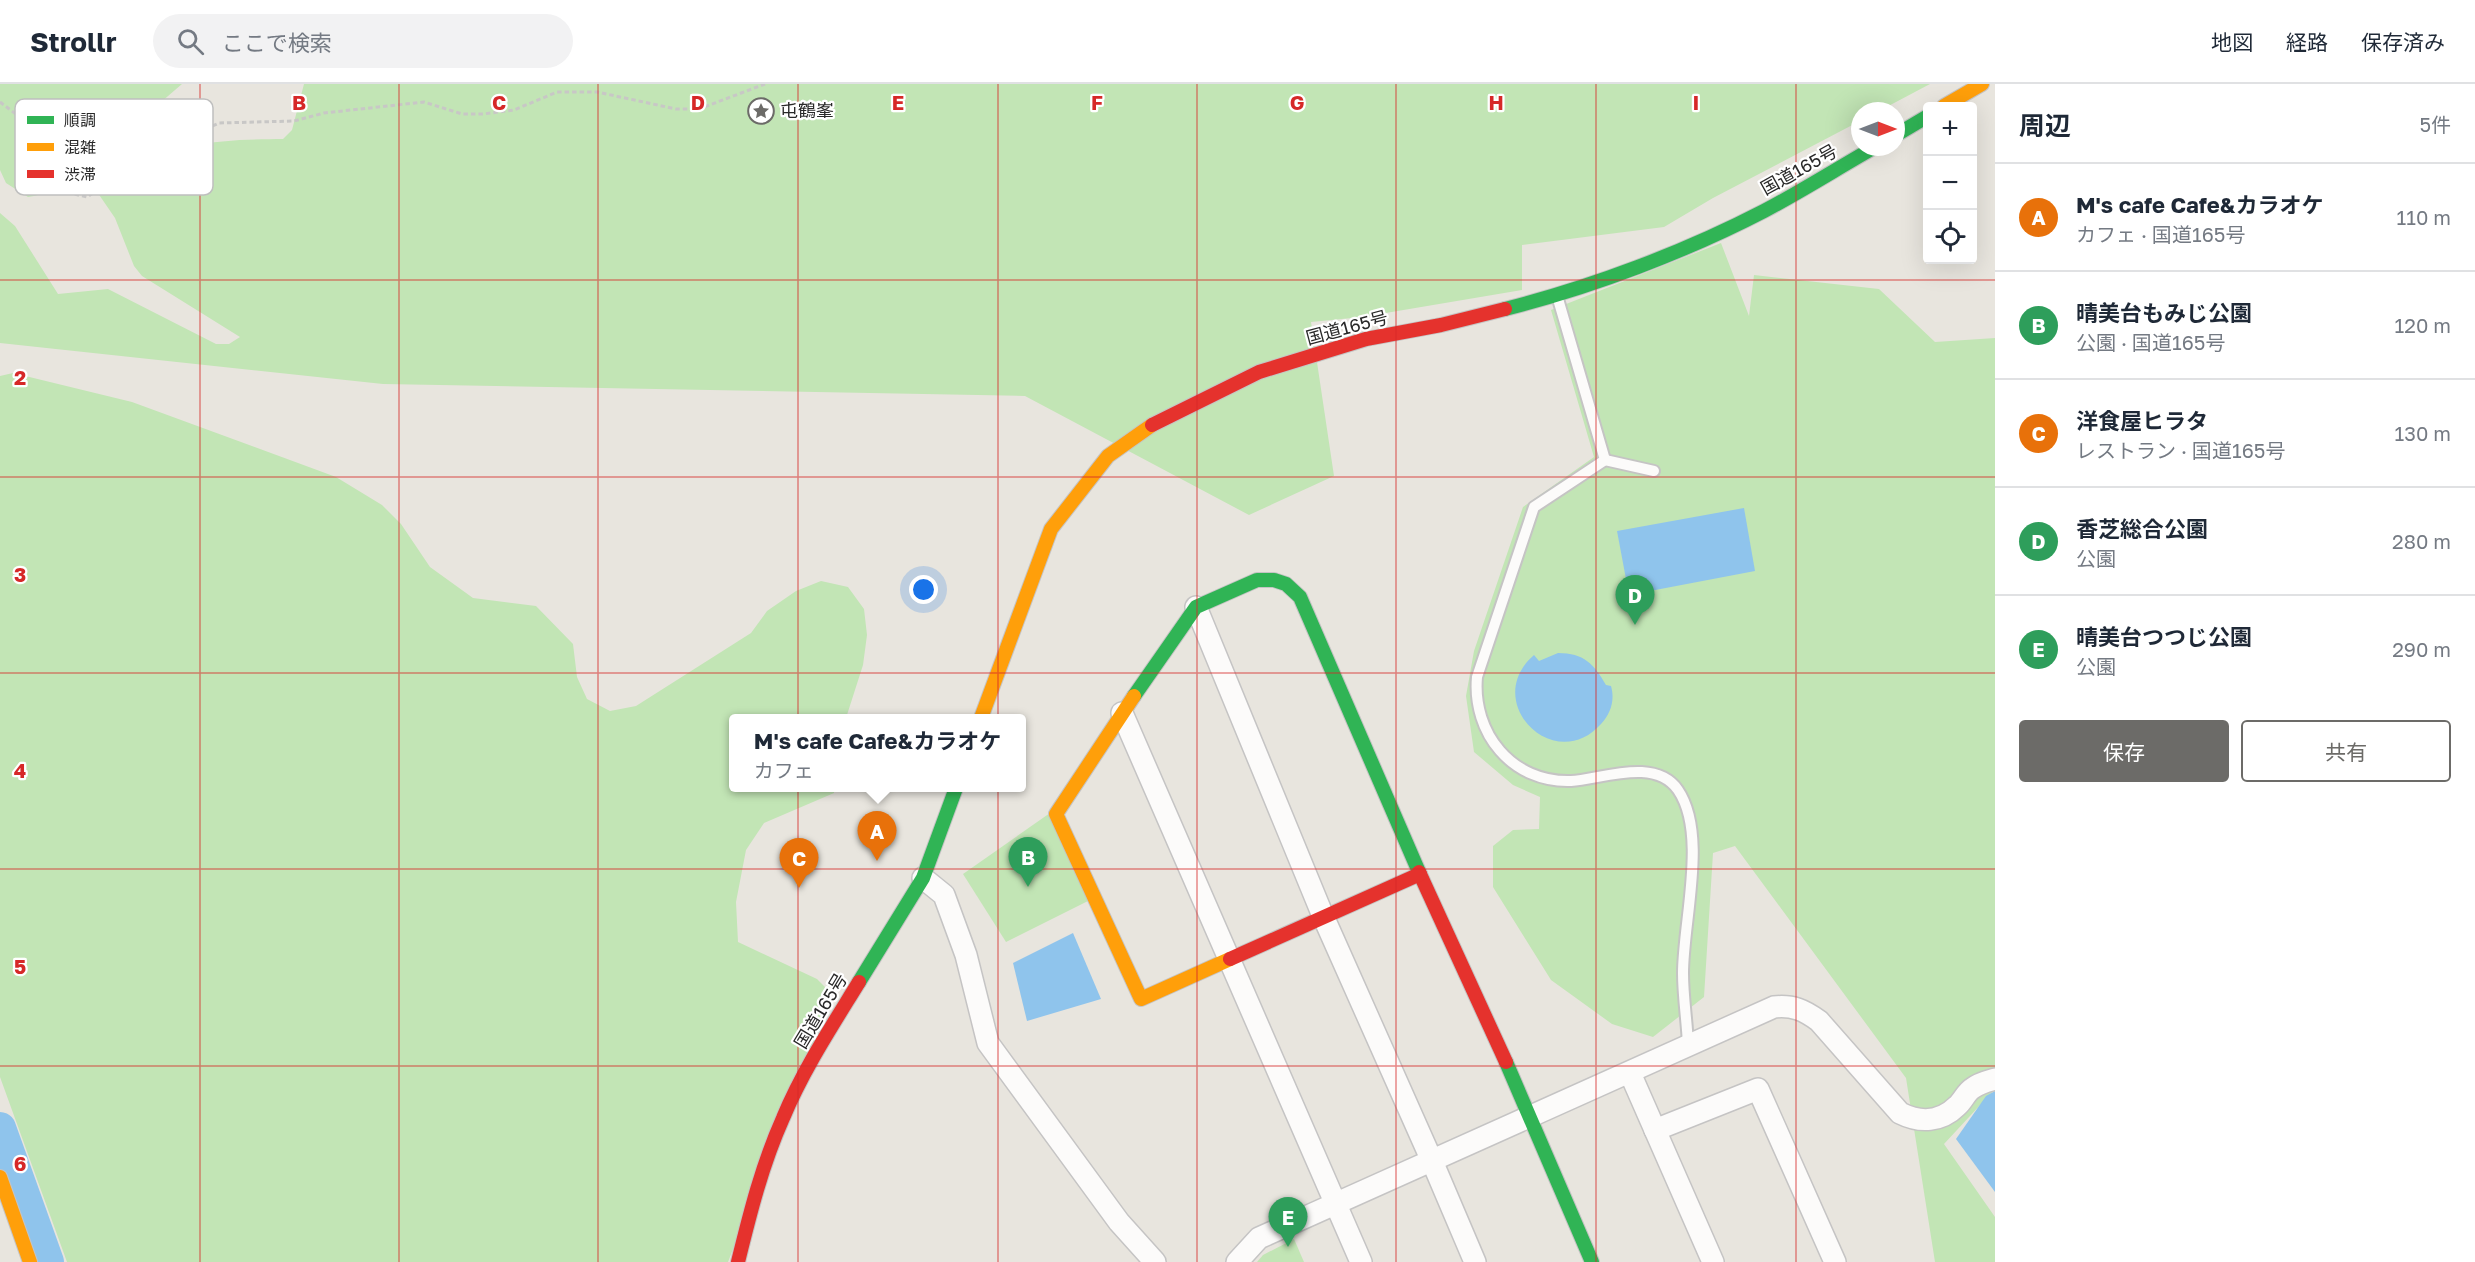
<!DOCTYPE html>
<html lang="ja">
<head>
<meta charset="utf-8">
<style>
	body { margin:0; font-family:"Golos Text","Noto Sans JP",sans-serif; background:#f2f2f3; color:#1f2937 }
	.controls { position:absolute; right:18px; top:18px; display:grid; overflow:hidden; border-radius:6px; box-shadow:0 6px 24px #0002 }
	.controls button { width:54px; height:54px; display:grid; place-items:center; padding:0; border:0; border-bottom:2px solid #e0e1e3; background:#fff; color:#1f2937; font:30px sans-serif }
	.compass { position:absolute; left:1851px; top:18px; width:54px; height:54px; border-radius:50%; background:#fff; box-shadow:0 6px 24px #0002; rotate:90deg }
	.you { position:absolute; left:924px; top:506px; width:21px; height:21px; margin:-15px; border:4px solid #fff; border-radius:50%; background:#1a73e8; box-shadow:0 0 0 9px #1a73e833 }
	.badge { display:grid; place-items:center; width:39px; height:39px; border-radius:50%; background:#6c6b68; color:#fff; font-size:20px; font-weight:700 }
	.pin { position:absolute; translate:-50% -50px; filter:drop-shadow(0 2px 3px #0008) }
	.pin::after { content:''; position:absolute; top:32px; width:21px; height:18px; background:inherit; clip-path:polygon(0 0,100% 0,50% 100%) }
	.popup { position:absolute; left:729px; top:630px; width:297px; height:78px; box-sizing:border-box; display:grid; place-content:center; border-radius:6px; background:#fff; filter:drop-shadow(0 2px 4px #0005); font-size:20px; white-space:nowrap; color:#747a83 }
	.popup b { font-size:22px; color:#1f2937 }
	.popup::after { content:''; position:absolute; left:50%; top:100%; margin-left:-12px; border:12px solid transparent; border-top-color:#fff }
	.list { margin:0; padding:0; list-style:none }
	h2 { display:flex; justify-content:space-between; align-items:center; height:78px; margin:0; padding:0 24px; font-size:26px }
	h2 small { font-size:20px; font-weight:400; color:#747a83 }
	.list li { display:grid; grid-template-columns:39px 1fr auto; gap:18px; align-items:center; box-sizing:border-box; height:108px; padding:0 24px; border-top:2px solid #e0e1e3 }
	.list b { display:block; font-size:22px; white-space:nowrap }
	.list p { margin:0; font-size:20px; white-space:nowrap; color:#747a83 }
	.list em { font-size:20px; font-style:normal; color:#747a83 }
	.actions { display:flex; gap:12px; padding:18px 24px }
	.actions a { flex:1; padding:14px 0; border:2px solid #6c6b68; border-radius:6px; text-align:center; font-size:21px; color:#6c6b68 }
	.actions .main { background:#6c6b68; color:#fff }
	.icon { flex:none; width:33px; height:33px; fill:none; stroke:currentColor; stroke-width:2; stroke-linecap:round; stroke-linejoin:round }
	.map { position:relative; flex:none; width:1995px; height:1178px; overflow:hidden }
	header { display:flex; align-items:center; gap:36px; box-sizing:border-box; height:84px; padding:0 30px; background:#fff; border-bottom:2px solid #e0e1e3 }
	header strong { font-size:28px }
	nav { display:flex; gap:33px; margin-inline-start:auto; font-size:21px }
	.search { width:420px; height:54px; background:#f2f2f3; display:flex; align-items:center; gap:15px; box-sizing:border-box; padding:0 21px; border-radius:33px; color:#747a83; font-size:22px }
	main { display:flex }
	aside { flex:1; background:#fff }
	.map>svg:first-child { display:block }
	.green { fill:#c2e5b5 }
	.water { fill:#8fc4ec }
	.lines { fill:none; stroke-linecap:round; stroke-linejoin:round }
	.river { stroke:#8fc4ec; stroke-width:32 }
	.lane-casing { stroke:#c5c4c4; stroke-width:14 }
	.street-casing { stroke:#c5c4c4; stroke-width:24 }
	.fast-casing { stroke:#c5c4c4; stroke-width:16 }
	.slow-casing { stroke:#c5c4c4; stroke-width:16 }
	.jam-casing { stroke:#c5c4c4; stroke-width:16 }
	.path { stroke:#c8c7c6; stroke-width:3; stroke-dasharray:4.5 3; stroke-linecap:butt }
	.lane { stroke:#fcfbfa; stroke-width:10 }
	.street { stroke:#fcfbfa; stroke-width:21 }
	.fast { stroke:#30b455; stroke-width:14 }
	.slow { stroke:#ff9f0a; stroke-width:14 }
	.jam { stroke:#e5322d; stroke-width:14 }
	.grid { fill:none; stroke:#d62828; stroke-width:1.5; stroke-opacity:0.55 }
	.labels { text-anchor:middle; stroke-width:4.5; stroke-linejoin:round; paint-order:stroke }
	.poi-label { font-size:18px; fill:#292929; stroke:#fff; text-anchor:start }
	.street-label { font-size:18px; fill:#292929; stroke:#fff }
	.key { fill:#fff; stroke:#bfbfbf; stroke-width:1.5 }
	.key-label { font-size:16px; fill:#292929 }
	.grid-label { font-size:20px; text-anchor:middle; font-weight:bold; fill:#d62828; stroke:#fff; stroke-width:4.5; stroke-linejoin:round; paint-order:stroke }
</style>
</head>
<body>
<header>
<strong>Strollr</strong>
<div class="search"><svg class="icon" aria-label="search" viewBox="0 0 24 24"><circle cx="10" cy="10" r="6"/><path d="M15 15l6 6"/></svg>ここで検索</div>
<nav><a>地図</a><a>経路</a><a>保存済み</a></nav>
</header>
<main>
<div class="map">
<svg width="1995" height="1178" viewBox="0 0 1995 1178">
	<rect width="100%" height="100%" fill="#e8e5de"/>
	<!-- green -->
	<g class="green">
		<path d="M0 0H182L125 49 110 73 140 97C165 53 239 56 283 55L292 46 304 0H1930L1879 27H1860V37L1713 114 1664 143 1522 161V206L1362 233 1311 238 1334 392 1249 431 1025 312 383 300 0 259V129L15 142 58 210 108 205 216 260H229L240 253 142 192 134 182 115 134 91 99C69 95 50 111 28 113L6 99 0 86Z"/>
		<path d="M1721 159 1749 232 1754 191 1879 205 1935 258 1995 254V1005L1944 1060 1995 1133V1178H1935L1906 994 1735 762 1713 769 1704 913 1653 953 1612 940 1551 896 1493 803V762L1513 746 1539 745 1540 713 1513 701 1474 668 1466 612 1474 567 1523 423 1594 373 1551 226Z"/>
		<path d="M13 289 132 318 336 393 382 421 401 440 430 483 473 514 536 522 573 560 577 593 587 615 610 627 636 622 751 549 767 527 796 507 821 497 848 503 864 525 867 551 863 581 846 634H733V704H834V709L764 739 746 766 736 818 738 858 817 895 826 904 824 931 728 1178H67L0 993V292Z"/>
		<path d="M1050 729 1090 816 1006 858 963 790Z"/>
		<path d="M1294 1155 1304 1178H1257L1263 1171Z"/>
	</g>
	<!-- water -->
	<g class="water">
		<path d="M1744 424 1755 487 1629 511 1617 447Z"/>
		<path d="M1558 569C1584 569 1594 580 1606 601L1611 602C1615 616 1611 629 1601 640 1555 692 1480 618 1534 571L1539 577Z"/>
		<path d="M1073 849 1101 915 1027 937 1013 879Z"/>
		<path d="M1995 1007V1108L1956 1055 1986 1012Z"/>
	</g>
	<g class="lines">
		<!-- river -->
		<path class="river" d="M0 1044 48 1178"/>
		<!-- lane casing -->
		<g class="lane-casing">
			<g id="lane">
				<path d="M1558 215 1605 376 1534 423 1477 593C1472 649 1512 699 1571 697 1602 695 1655 673 1678 706 1708 750 1683 837 1683 889 1683 913 1687 937 1688 961"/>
				<path d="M1605 376 1654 387"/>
			</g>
		</g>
		<!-- street casing -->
		<g class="street-casing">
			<g id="street">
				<path d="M1196 523 1323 832 1432 1077 1475 1178"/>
				<path d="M1122 629 1361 1178"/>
				<path d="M923 794 944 811 966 871 988 959 1119 1138 1155 1178"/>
				<path d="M1630 989 1713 1178"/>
				<path d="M1655 1046 1758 1005 1835 1178"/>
				<path d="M1237 1178 1259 1154 1774 923C1793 921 1804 926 1819 937L1900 1029C1920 1039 1941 1038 1957 1022 1963 1017 1966 1008 1973 1004 1979 999 1988 997 1995 995"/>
			</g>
		</g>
		<!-- fast casing -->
		<g class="fast-casing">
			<g id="fast">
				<path d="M1896 51 1928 32"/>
				<path d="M1505 225C1592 203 1685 168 1764 127 1802 107 1838 84 1875 63"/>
				<path d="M1134 612 1196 523 1257 496H1274L1286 500 1300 513 1419 788"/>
				<path d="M859 898 923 794 956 704"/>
				<path d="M1506 978 1592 1178"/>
			</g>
		</g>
		<!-- slow casing -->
		<g class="slow-casing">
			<g id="slow">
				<path d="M1944 22 1982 0"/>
				<path d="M1134 612 1056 730 1141 915 1230 875"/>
				<path d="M981 634 1051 445 1108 372 1152 341"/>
				<path d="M0 1093 30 1178"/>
			</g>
		</g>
		<!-- jam casing -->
		<g class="jam-casing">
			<g id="jam">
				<path d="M1152 341 1259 288 1366 255 1441 241 1505 225"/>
				<path d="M1419 788 1506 978"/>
				<path d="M1230 875 1420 790"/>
				<path d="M738 1178C750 1129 762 1081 783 1034 803 986 832 942 859 898"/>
			</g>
		</g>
		<!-- path -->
		<path class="path" d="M0 18 25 37 74 110 87 113 147 72 219 39 294 37 324 29 424 18 462 30H483L514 26 557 8H597L676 25H699L765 0"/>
		<!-- lane -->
		<use href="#lane" class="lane"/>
		<!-- street -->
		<use href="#street" class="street"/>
		<!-- fast -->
		<use href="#fast" class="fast"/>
		<!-- slow -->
		<use href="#slow" class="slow"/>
		<!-- jam -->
		<use href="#jam" class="jam"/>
	</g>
	<!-- grid -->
	<path class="grid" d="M200 0V1178M399 0V1178M598 0V1178M798 0V1178M998 0V1178M1197 0V1178M1396 0V1178M1596 0V1178M1796 0V1178M0 196H1995M0 393H1995M0 589H1995M0 785H1995M0 982H1995"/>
	<!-- icons -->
	<defs>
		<g id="sight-ring" transform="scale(1.35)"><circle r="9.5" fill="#fff" stroke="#6c6b68" stroke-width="1.5"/><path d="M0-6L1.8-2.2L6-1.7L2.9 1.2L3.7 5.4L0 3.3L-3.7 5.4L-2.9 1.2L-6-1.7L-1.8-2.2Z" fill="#6c6b68"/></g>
	</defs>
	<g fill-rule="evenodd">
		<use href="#sight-ring" x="761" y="27"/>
	</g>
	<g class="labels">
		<!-- poi labels -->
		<g class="poi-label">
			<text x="780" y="33">屯鶴峯</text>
		</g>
		<!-- street labels -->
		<g class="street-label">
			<text transform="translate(1799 86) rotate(-29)" y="6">国道165号</text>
			<text transform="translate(1347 244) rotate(-15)" y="6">国道165号</text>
			<text transform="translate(821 927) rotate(-59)" y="6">国道165号</text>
		</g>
	</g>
	<!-- legend -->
	<rect x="15" y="15" width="198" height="96" rx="9" class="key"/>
	<rect x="27" y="32" width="27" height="8" fill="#30b455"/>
	<rect x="27" y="59" width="27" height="8" fill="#ff9f0a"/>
	<rect x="27" y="86" width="27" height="8" fill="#e5322d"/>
	<g class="key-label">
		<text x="64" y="42">順調</text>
		<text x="64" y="69">混雑</text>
		<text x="64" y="96">渋滞</text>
	</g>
	<g class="grid-label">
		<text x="299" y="26">B</text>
		<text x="499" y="26">C</text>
		<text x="698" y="26">D</text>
		<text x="898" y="26">E</text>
		<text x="1097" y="26">F</text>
		<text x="1297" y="26">G</text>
		<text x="1496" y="26">H</text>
		<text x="1696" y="26">I</text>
		<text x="20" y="301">2</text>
		<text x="20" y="498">3</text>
		<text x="20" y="694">4</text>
		<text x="20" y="890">5</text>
		<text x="20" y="1087">6</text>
	</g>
</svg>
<div class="controls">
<button>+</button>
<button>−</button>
<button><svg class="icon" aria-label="locate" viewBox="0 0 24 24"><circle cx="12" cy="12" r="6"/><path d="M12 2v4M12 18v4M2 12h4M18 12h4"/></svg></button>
</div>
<svg class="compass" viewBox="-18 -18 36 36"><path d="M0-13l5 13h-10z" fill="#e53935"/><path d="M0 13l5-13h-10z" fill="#747a83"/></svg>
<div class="you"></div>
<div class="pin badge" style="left:877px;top:777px;background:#e8710a">A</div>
<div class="popup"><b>M's cafe Cafe&amp;カラオケ</b>カフェ</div>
<div class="pin badge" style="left:1028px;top:803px;background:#2e9e5b">B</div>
<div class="pin badge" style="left:799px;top:804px;background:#e8710a">C</div>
<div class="pin badge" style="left:1635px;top:541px;background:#2e9e5b">D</div>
<div class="pin badge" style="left:1288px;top:1163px;background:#2e9e5b">E</div>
</div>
<aside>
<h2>周辺<small>5件</small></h2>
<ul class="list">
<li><span class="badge" style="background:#e8710a">A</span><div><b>M's cafe Cafe&amp;カラオケ</b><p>カフェ · 国道165号</p></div><em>110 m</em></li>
<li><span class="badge" style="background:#2e9e5b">B</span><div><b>晴美台もみじ公園</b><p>公園 · 国道165号</p></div><em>120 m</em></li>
<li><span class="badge" style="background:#e8710a">C</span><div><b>洋食屋ヒラタ</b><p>レストラン · 国道165号</p></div><em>130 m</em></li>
<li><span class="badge" style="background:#2e9e5b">D</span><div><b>香芝総合公園</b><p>公園</p></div><em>280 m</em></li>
<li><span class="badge" style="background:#2e9e5b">E</span><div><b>晴美台つつじ公園</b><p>公園</p></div><em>290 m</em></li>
</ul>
<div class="actions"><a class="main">保存</a><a>共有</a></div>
</aside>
</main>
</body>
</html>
